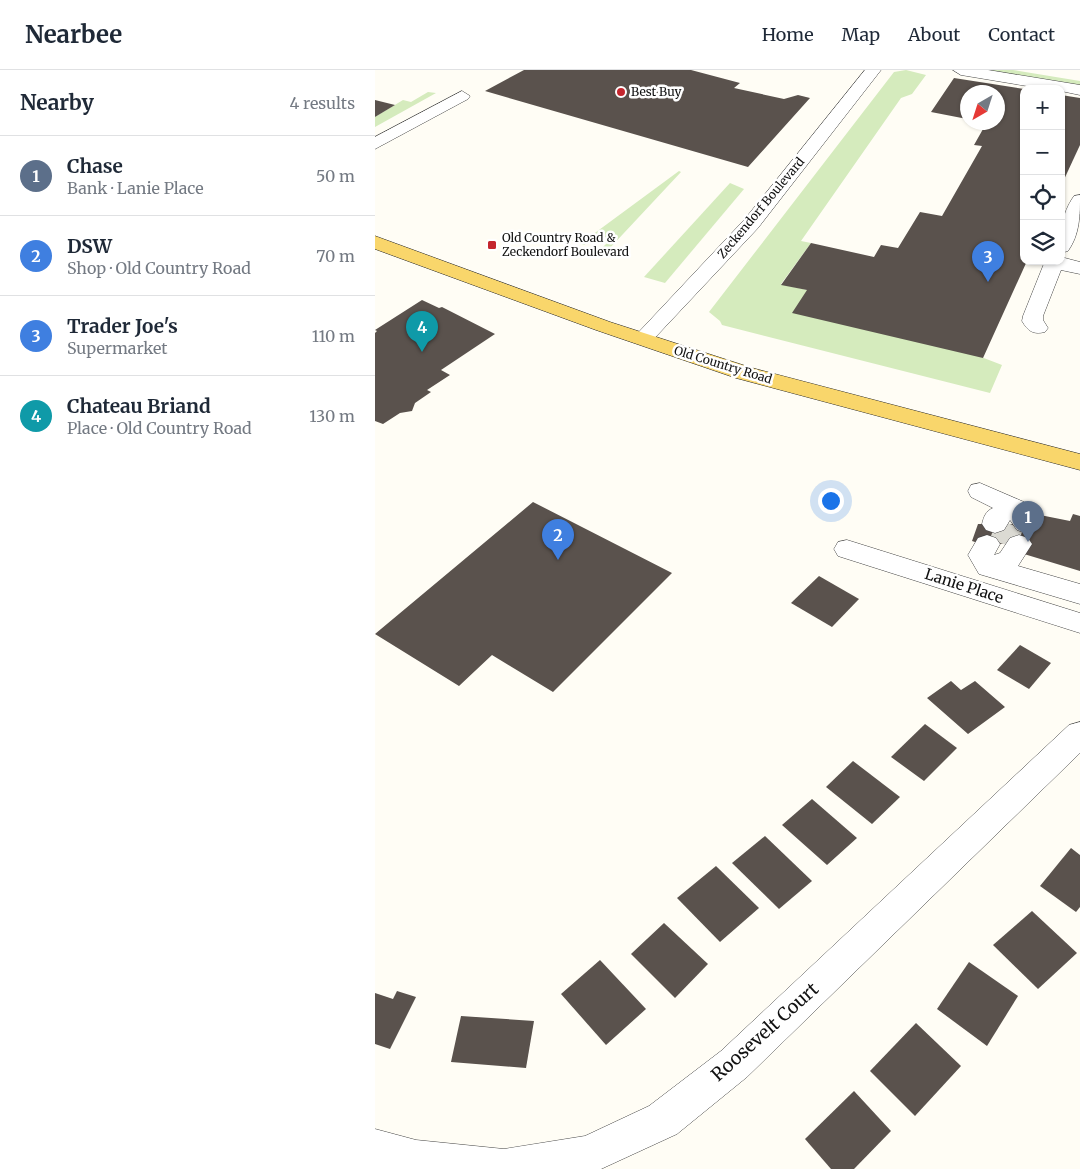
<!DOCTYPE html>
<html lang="en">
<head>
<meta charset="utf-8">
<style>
	body { margin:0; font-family:Merriweather,serif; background:#f6f6f7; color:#1f2937 }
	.controls { position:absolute; right:15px; top:15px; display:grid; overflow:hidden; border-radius:10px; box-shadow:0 1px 4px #0004 }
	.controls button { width:45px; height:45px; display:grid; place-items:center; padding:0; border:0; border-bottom:1px solid #e0e1e3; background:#fff; color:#1f2937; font:25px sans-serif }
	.compass { position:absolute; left:585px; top:15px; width:45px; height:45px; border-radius:50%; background:#fff; box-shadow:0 1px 4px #0004; rotate:219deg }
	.you { position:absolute; left:455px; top:430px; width:18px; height:18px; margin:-12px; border:4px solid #fff; border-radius:50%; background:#1a73e8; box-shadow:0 0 0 8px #1a73e833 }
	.badge { display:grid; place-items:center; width:32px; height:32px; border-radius:50%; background:#7c3aed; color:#fff; font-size:16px; font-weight:700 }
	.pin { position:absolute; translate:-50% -41px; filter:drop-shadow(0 1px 2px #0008) }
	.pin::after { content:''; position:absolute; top:26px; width:18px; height:15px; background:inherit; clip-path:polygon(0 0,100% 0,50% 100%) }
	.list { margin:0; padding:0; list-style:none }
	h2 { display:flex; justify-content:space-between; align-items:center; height:65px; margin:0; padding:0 20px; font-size:21px }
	h2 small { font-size:16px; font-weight:400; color:#747a83 }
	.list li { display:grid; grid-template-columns:32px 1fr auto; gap:15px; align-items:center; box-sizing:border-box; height:80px; padding:0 20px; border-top:1px solid #e0e1e3 }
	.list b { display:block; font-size:19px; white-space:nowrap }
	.list p { margin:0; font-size:16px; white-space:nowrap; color:#747a83 }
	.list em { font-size:16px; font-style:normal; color:#747a83 }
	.icon { flex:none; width:28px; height:28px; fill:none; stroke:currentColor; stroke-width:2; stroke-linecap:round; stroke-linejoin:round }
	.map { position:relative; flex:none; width:705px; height:1099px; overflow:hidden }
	header { display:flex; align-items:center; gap:30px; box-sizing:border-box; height:70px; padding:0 25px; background:#fff; border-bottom:1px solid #e0e1e3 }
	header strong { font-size:24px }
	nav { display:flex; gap:28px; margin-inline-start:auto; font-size:18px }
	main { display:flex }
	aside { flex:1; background:#fff }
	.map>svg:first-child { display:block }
	.green { fill:#d5ebbd }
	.building { fill:#5a524d }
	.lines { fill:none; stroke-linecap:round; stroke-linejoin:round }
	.minor-tunnel { stroke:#dbdad3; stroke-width:28; stroke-dasharray:28 14; stroke-linecap:butt }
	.minor-casing { stroke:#444; stroke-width:1 }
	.major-casing { stroke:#222; stroke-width:1 }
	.minor { fill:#fff; fill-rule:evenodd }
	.major { fill:#f9d66b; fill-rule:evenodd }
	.poi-dot { fill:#c4262e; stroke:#fff; stroke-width:2 }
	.labels { text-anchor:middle; stroke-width:5; stroke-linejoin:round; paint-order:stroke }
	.far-poi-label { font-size:12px; fill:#111; stroke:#fff; text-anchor:start }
	.far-street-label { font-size:12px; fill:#111; stroke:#fff }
	.street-label { font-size:15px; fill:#111; stroke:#fff }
	.near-street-label { font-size:18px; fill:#111; stroke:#fff }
</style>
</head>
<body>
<header>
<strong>Nearbee</strong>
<nav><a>Home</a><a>Map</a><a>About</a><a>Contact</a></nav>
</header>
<main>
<aside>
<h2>Nearby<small>4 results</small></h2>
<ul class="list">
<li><span class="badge" style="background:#5c6f8a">1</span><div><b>Chase</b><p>Bank · Lanie Place</p></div><em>50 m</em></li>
<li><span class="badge" style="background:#3f7fe0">2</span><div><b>DSW</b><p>Shop · Old Country Road</p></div><em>70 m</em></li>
<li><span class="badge" style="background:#3f7fe0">3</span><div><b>Trader Joe's</b><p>Supermarket</p></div><em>110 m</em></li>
<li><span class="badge" style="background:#0f9aa8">4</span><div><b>Chateau Briand</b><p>Place · Old Country Road</p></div><em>130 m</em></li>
</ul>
</aside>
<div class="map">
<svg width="705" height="1099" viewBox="0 0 705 1099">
	<rect width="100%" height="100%" fill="#fffdf5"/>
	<!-- green -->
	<g class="green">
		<path d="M531 0 551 5 537 24 526 28 426 171 436 173 406 214 432 220 627 295 615 323 347 255 345 251 334 242 519 2Z"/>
		<path d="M612 0H638L705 11V16Z"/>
		<path d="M53 22 61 23 0 57V47L28 30 36 32Z"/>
		<path d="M304 101 306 102 234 179 244 183 242 184 225 180 232 173 219 168 209 175 195 170 209 171Z"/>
		<path d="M355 113 369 119 290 213 269 207Z"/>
	</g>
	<!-- building -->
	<g class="building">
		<path d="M149 0H316L365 13 359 18 409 29 423 25 435 28 373 97 110 21Z"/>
		<path d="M579 8 649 19V191H652L608 288 417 243 432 220 406 215 436 173 499 187 506 175 523 178 545 142 567 146 607 76 599 75 612 52H622V22H592V49L556 42Z"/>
		<path d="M686 25 705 28V75L686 116Z"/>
		<path d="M0 30 20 35 0 47Z"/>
		<path d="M47 230 64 238 67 237 120 264 66 300 75 305 52 320 56 322 40 333 37 341 25 343 8 354 0 351V263L2 261 0 260Z"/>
		<path d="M158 432 297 503 178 622 117 585 84 616 0 564Z"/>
		<path d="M660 444 695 451 698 444 705 446V501L649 484 652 474H606L597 471 603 454H657Z"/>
		<path d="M444 506 484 529 457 557 416 533Z"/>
		<path d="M645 575 676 593 654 619 622 600Z"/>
		<path d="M576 611 586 620 600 611 630 637 593 664 552 628Z"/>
		<path d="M550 654 582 678 549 711 516 687Z"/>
		<path d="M478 691 525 727 497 754 451 717Z"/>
		<path d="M437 729 482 768 452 795 407 755Z"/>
		<path d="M390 766 437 811 404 839 357 793Z"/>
		<path d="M696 778 705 785V837L701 842 665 816Z"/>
		<path d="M341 796 384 838 345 872 302 828Z"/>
		<path d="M657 841 702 883 663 919 618 875Z"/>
		<path d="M289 853 333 894 300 928 256 884Z"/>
		<path d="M225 890 271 939 231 975 186 924Z"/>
		<path d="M594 892 643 926 612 976 562 939Z"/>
		<path d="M22 921 41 927 15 979 0 974V923L18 929Z"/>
		<path d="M86 946 159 951 151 998 76 992Z"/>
		<path d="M541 953 586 996 540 1046 495 1001Z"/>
		<path d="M479 1021 516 1061 479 1099H456L430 1069Z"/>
	</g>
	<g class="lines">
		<!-- minor-tunnel -->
		<path class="minor-tunnel" d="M628 474 635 454"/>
		<!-- minor casing -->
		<g class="minor-casing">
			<g id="minor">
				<path d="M490 0H506L383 158 275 273 268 275 261 273 257 269 261 265 369 150Z"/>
				<path d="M578 0H613L705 15V25L686 21V19H670L586 5Z"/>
				<path d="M87 21 95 26 93 29 0 79V67Z"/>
				<path d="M705 125C705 145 705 164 693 181L686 183C686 162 686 144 699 126Z"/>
				<path d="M686 187 705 192V204L686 200 668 246V250L673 258 670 262C658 265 653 261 647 251L648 246 670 191H686Z"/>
				<path d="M605 413 649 432 664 454 660 460 651 463 642 460 635 450 629 460 620 463 611 460 607 454C609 446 611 441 618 438L596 427 593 421 596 415Z"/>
				<path d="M612 465 621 468 625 474 619 485 625 483 635 468 644 465 653 468 657 474 643 496 705 514V534L604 504 593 485 603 468Z"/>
				<path d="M472 470 705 543V563L463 486 459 479 463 472Z"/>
				<path d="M705 652V683L372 1007 302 1064 226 1099H0V1059L41 1070 129 1079 210 1066 274 1036 346 981 694 655Z"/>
			</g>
		</g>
		<!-- major casing -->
		<g class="major-casing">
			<path id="major" d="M0 166 235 252 377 298 705 384V400L361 308 221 260 0 179Z"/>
		</g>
		<!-- minor -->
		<use href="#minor" class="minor"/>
		<!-- major -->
		<use href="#major" class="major"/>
	</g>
	<!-- markers -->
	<g class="poi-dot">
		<circle cx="246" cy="22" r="5"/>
		<rect x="112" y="170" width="10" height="10" rx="2.5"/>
	</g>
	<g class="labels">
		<!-- far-poi labels -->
		<g class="far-poi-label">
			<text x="256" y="26">Best Buy</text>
			<text x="127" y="172">Old Country Road &amp;<tspan x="127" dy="14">Zeckendorf Boulevard</tspan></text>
		</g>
		<!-- far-street labels -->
		<g class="far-street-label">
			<text transform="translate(386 138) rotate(-50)" y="4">Zeckendorf Boulevard</text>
			<text transform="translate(348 295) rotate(17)" y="4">Old Country Road</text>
		</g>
		<!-- street labels -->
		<g class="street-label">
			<text transform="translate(589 516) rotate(18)" y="5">Lanie Place</text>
		</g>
		<!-- near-street labels -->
		<g class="near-street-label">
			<text transform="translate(390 962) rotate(-42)" y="6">Roosevelt Court</text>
		</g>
	</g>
</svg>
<div class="controls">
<button>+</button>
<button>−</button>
<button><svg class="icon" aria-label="locate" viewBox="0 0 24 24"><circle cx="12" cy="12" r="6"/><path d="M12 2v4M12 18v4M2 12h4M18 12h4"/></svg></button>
<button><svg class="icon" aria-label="layers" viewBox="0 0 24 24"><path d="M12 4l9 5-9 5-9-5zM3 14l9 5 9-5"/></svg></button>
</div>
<svg class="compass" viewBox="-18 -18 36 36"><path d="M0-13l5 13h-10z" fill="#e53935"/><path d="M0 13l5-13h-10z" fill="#747a83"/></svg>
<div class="you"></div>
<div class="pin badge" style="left:653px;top:472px;background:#5c6f8a">1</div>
<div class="pin badge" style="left:183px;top:490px;background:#3f7fe0">2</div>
<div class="pin badge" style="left:613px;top:212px;background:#3f7fe0">3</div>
<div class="pin badge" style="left:47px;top:282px;background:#0f9aa8">4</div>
</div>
</main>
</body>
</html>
